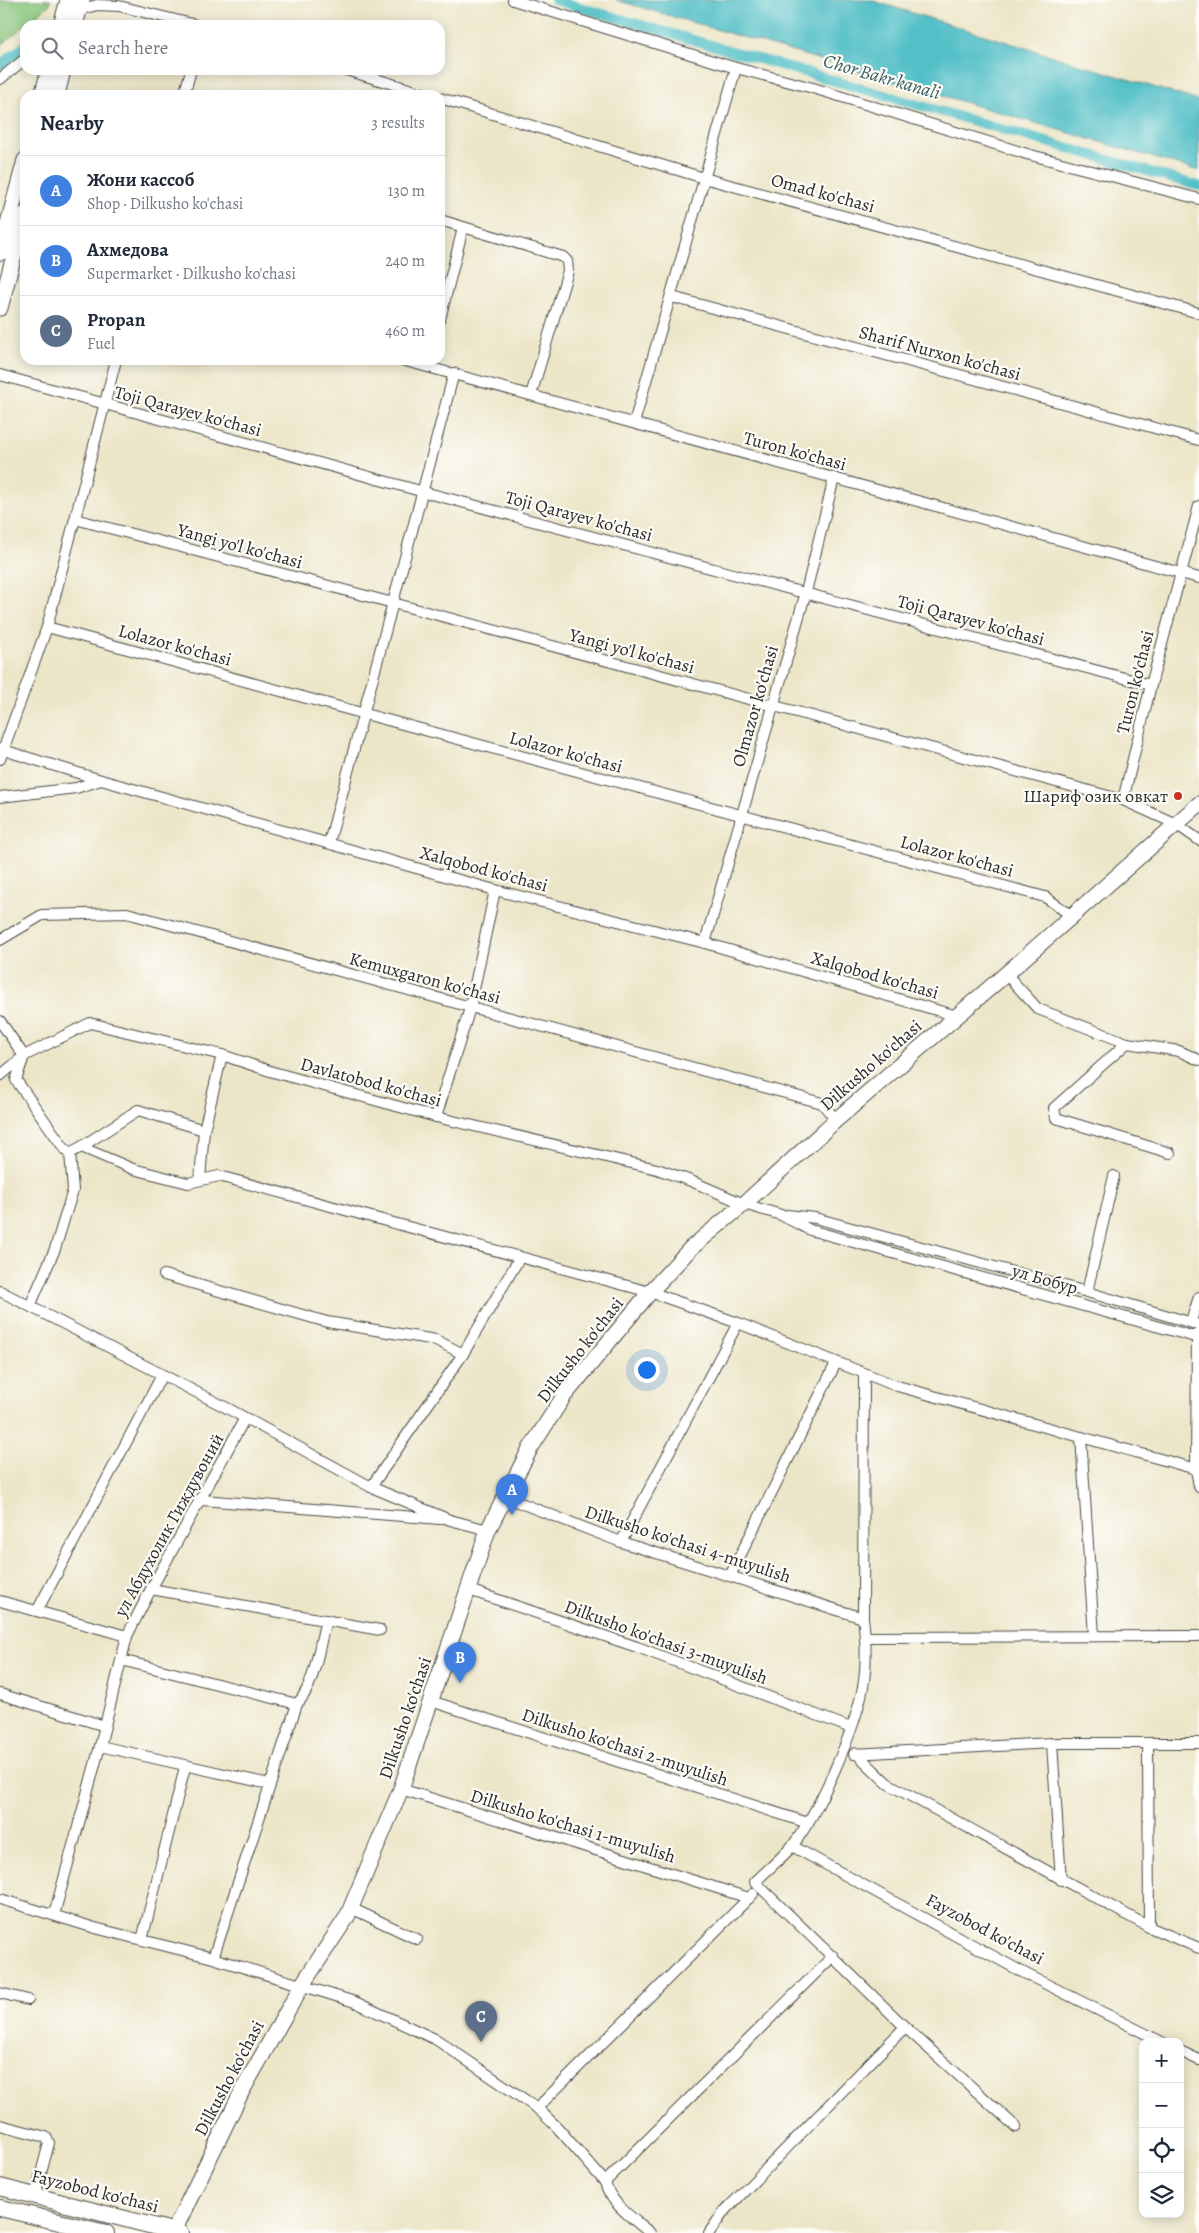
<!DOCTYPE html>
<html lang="en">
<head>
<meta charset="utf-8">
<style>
	body { margin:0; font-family:Alegreya,serif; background:#f2f2f3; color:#1f2937 }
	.controls { position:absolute; right:15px; bottom:15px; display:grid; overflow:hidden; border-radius:10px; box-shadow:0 2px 12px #0003 }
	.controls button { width:45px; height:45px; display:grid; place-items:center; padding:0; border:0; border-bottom:1px solid #e0e1e3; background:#fff; color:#1f2937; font:25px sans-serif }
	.you { position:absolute; left:646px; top:1369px; width:18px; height:18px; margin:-12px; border:4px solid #fff; border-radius:50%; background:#1a73e8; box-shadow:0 0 0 8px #1a73e833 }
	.badge { display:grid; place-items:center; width:32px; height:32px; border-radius:50%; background:#7c3aed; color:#fff; font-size:16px; font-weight:700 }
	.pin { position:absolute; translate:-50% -41px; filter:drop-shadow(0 1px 2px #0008) }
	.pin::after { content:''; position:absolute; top:26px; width:18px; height:15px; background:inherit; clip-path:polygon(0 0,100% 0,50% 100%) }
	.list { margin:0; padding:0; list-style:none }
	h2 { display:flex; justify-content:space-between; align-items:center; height:65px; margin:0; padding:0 20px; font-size:21px }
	h2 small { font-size:16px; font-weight:400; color:#747a83 }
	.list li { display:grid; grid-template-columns:32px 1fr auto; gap:15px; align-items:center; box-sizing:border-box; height:70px; padding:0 20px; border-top:1px solid #e0e1e3 }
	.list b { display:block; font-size:19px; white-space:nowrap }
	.list p { margin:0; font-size:16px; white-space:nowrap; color:#747a83 }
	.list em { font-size:16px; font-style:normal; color:#747a83 }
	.icon { flex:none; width:28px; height:28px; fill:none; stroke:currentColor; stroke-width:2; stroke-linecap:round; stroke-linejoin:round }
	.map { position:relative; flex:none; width:1199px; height:2233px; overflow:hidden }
	.search { position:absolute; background:#fff; box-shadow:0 2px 12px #0003; left:20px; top:20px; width:425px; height:55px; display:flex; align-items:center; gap:12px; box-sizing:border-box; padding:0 18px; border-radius:15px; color:#747a83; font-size:19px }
	.panel { position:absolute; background:#fff; box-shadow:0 2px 12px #0003; left:20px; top:90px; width:425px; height:275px; border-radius:15px }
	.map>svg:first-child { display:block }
	.green { fill:#88c57b; stroke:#5a7853 }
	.water { fill:#52c0c7; stroke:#3e7679 }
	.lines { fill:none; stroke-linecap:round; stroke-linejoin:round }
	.canal { stroke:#52c0c7; stroke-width:10 }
	.street-casing { stroke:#484743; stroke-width:12 }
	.secondary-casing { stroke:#484743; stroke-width:17 }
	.primary-casing { stroke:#484743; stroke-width:18 }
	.street { stroke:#fff; stroke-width:10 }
	.secondary { stroke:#fff; stroke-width:15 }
	.primary { stroke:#fff; stroke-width:16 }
	.poi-dot { fill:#c8321e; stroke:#fdfcf7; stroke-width:2 }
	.labels { text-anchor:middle; stroke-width:4.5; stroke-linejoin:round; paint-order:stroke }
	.street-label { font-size:18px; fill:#2b2b2b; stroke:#fdfcf7 }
	.poi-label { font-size:18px; fill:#2b2b2b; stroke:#fdfcf7; text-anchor:end }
	.water-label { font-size:19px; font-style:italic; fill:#395f62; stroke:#fdfcf7 }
</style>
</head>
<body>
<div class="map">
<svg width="1199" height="2233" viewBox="0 0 1199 2233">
	<rect width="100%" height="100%" fill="#fdfcf7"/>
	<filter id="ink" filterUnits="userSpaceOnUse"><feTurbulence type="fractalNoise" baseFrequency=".02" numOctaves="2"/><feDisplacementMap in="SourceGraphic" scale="10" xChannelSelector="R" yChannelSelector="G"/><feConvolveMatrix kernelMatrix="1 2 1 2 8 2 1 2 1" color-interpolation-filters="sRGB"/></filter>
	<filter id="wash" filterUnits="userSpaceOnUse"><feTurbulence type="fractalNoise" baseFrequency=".0096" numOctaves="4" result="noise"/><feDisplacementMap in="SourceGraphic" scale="20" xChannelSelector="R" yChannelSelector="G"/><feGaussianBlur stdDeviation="1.12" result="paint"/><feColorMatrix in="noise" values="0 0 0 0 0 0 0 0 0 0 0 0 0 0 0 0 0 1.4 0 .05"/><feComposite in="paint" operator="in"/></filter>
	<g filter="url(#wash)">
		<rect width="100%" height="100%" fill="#ece6c9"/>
		<!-- green -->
		<path class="green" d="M0 0H51L49 5 0 46Z"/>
		<!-- water -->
		<path class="water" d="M616 0H870L1199 101V171Z"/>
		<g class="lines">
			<!-- canal -->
			<g class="canal">
				<path d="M555 0 1199 186"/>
				<path d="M0 65 25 46"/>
			</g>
		</g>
	</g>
	<g filter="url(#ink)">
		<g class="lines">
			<!-- street casing -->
			<g class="street-casing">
				<g id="street">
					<path d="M513 0 736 68 813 88 1027 154 1199 199"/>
					<path d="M79 10 97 5 119 6 196 25"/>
					<path d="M346 70 429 95"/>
					<path d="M0 79 25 59"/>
					<path d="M184 95 191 70"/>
					<path d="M440 98 704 178 1199 313"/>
					<path d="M440 220 563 257 567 261 568 271 531 395"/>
					<path d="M672 297 1199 440"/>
					<path d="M440 319 463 228"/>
					<path d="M402 360 1199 578"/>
					<path d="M0 375 424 492 1151 685"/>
					<path d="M634 423 736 68"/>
					<path d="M75 519 393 603 1123 800 1176 824 1199 840"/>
					<path d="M47 627 365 714 1045 897 1072 916"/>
					<path d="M0 749 101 780"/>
					<path d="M0 759 47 627 116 360"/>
					<path d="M0 797 76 788 101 780 495 890 705 943 957 1016"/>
					<path d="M1123 800 1151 685 1199 506"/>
					<path d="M329 843 454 373"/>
					<path d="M0 940 42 915 127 913 822 1103 836 1120"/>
					<path d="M705 943 806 592 834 478"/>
					<path d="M1006 974 1038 1009 1127 1043 1179 1051 1199 1060"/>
					<path d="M0 1021 24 1056 16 1080 64 1148 70 1153 73 1190 55 1249 30 1306"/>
					<path d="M1127 1043 1054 1108 1056 1118 1170 1153"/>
					<path d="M0 1076 24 1056 90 1023 222 1055 273 1072 436 1117 657 1169 691 1181 744 1204 781 1215 810 1230 1199 1338"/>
					<path d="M436 1117 470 1008 495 890"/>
					<path d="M81 1147 138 1110 204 1130"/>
					<path d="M70 1153 81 1147 133 1169 188 1183 219 1176 650 1292 738 1323 894 1385 1196 1469"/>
					<path d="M200 1180 204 1130 222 1055"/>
					<path d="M787 1215 815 1218 1087 1292 1199 1325"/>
					<path d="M164 1275 327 1322 436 1340 463 1354"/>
					<path d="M0 1291 227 1408 371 1487 450 1520 488 1530"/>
					<path d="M1087 1292 1114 1176"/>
					<path d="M1191 1321 1199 1297"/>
					<path d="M1197 1334 1196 1469 1199 1487"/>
					<path d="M864 1373 863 1618C866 1641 867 1665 863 1687 855 1730 820 1810 793 1845 782 1858 767 1870 755 1882L905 2027 1016 2127"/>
					<path d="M1081 1437 1094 1636"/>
					<path d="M371 1487 463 1354 520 1257"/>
					<path d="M505 1497 621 1542 863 1618"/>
					<path d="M202 1500 440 1519"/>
					<path d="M621 1542 738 1323"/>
					<path d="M730 1576 836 1363"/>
					<path d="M151 1589 380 1630"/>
					<path d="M469 1590 637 1647 851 1728"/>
					<path d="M0 1601 127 1636 151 1589 245 1418"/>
					<path d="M37 1611 162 1375"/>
					<path d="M866 1637 1199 1636"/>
					<path d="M121 1660 297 1704"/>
					<path d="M0 1694 105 1726"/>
					<path d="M431 1701 808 1823"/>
					<path d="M1052 1743 1061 1880"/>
					<path d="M1148 1743 1149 1927"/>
					<path d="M100 1746 269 1784"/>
					<path d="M856 1753 887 1783 1149 1927 1199 1948"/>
					<path d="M854 1754 1052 1743H1199"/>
					<path d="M401 1789 749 1898"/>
					<path d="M792 1846 1024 1973 1162 2042"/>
					<path d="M0 1899 95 1928 213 1958 355 2002 437 2040 537 2108 557 2127 605 2182C610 2204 633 2218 650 2233"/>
					<path d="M351 1908 417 1939"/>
					<path d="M54 1915 100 1746 127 1636"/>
					<path d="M142 1940 185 1767"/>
					<path d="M213 1958 297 1704C315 1686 319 1645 326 1620"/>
					<path d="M0 1993 28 2000"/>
					<path d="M1180 2051 1199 2060"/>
					<path d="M537 2108 753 1894"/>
					<path d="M0 2125 46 2137 49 2143 35 2196"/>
					<path d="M605 2182 833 1956"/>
					<path d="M709 2233 723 2213 905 2027"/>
				</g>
			</g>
			<!-- secondary casing -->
			<g class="secondary-casing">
				<g id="secondary">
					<path d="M61 25 68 0"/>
					<path d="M75 25 82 0"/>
					<path d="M42 95 49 70"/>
					<path d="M57 95 63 70"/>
					<path d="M0 253 25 160"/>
					<path d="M0 308 25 214"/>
					<path d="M173 2233 242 2091 302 1985 347 1917 401 1789 488 1530 530 1449 564 1396 650 1292 691 1248 744 1204 836 1120 1006 974 1199 804"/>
				</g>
			</g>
			<!-- primary casing -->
			<g class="primary-casing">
				<g id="primary">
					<path d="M0 2187 180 2233"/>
					<path d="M0 2208 106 2233"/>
				</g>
			</g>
			<!-- street -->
			<use href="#street" class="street"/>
			<!-- secondary -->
			<use href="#secondary" class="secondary"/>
			<!-- primary -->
			<use href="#primary" class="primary"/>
		</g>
	</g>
	<!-- markers -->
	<circle class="poi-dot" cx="1178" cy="796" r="5"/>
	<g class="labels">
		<!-- street labels -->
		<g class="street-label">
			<text transform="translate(823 193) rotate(15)" y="6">Omad ko'chasi</text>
			<text transform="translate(940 353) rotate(15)" y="6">Sharif Nurxon ko'chasi</text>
			<text transform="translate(188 411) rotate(15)" y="6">Toji Qarayev ko'chasi</text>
			<text transform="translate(795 451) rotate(15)" y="6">Turon ko'chasi</text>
			<text transform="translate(579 516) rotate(15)" y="6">Toji Qarayev ko'chasi</text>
			<text transform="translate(240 546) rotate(15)" y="6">Yangi yo'l ko'chasi</text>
			<text transform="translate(971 620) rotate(15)" y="6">Toji Qarayev ko'chasi</text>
			<text transform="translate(175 645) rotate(15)" y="6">Lolazor ko'chasi</text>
			<text transform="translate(632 651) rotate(15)" y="6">Yangi yo'l ko'chasi</text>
			<text transform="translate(1135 682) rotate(-76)" y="6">Turon ko'chasi</text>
			<text transform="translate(755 706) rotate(-74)" y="6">Olmazor ko'chasi</text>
			<text transform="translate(566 752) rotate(15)" y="6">Lolazor ko'chasi</text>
			<text transform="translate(957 856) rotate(15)" y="6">Lolazor ko'chasi</text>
			<text transform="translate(484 869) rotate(15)" y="6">Xalqobod ko'chasi</text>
			<text transform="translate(875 975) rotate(16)" y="6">Xalqobod ko'chasi</text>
			<text transform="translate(425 978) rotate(15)" y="6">Kemuxgaron ko'chasi</text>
			<text transform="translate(871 1065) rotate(-41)" y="6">Dilkusho ko'chasi</text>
			<text transform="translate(371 1082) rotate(15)" y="6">Davlatobod ko'chasi</text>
			<text transform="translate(1045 1279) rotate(16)" y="6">ул Бобур</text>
			<text transform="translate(580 1350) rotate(-52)" y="6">Dilkusho ko'chasi</text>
			<text transform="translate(169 1525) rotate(-61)" y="6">ул Абдухолик Гиждувоний</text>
			<text transform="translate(688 1544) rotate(18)" y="6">Dilkusho ko'chasi 4-muyulish</text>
			<text transform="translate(666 1642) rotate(20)" y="6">Dilkusho ko'chasi 3-muyulish</text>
			<text transform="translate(405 1718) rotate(-71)" y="6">Dilkusho ko'chasi</text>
			<text transform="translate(625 1747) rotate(18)" y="6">Dilkusho ko'chasi 2-muyulish</text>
			<text transform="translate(573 1826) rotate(17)" y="6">Dilkusho ko'chasi 1-muyulish</text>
			<text transform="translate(985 1929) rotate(28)" y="6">Fayzobod ko'chasi</text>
			<text transform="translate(229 2078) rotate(-62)" y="6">Dilkusho ko'chasi</text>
			<text transform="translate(95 2191) rotate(14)" y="6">Fayzobod ko'chasi</text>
		</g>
		<!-- poi labels -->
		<g class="poi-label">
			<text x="1168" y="802">Шариф озик овкат</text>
		</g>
		<!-- water labels -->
		<g class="water-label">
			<text transform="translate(882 76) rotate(16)" y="7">Chor Bakr kanali</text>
		</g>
	</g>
</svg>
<div class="controls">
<button>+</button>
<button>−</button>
<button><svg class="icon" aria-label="locate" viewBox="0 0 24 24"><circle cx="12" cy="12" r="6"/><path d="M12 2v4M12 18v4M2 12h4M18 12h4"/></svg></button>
<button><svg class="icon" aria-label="layers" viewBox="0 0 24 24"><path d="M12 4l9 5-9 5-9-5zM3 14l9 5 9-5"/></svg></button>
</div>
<div class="you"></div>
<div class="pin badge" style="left:512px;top:1515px;background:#3f7fe0">A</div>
<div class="pin badge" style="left:460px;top:1683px;background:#3f7fe0">B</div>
<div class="pin badge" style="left:481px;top:2042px;background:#5c6f8a">C</div>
<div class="search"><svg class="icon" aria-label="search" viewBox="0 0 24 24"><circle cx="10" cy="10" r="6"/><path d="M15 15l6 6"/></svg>Search here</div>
<section class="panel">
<h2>Nearby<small>3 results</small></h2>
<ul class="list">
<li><span class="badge" style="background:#3f7fe0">A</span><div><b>Жони кассоб</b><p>Shop · Dilkusho ko'chasi</p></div><em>130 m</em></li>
<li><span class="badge" style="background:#3f7fe0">B</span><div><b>Ахмедова</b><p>Supermarket · Dilkusho ko'chasi</p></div><em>240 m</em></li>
<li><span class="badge" style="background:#5c6f8a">C</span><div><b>Propan</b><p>Fuel</p></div><em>460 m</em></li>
</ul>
</section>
</div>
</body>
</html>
